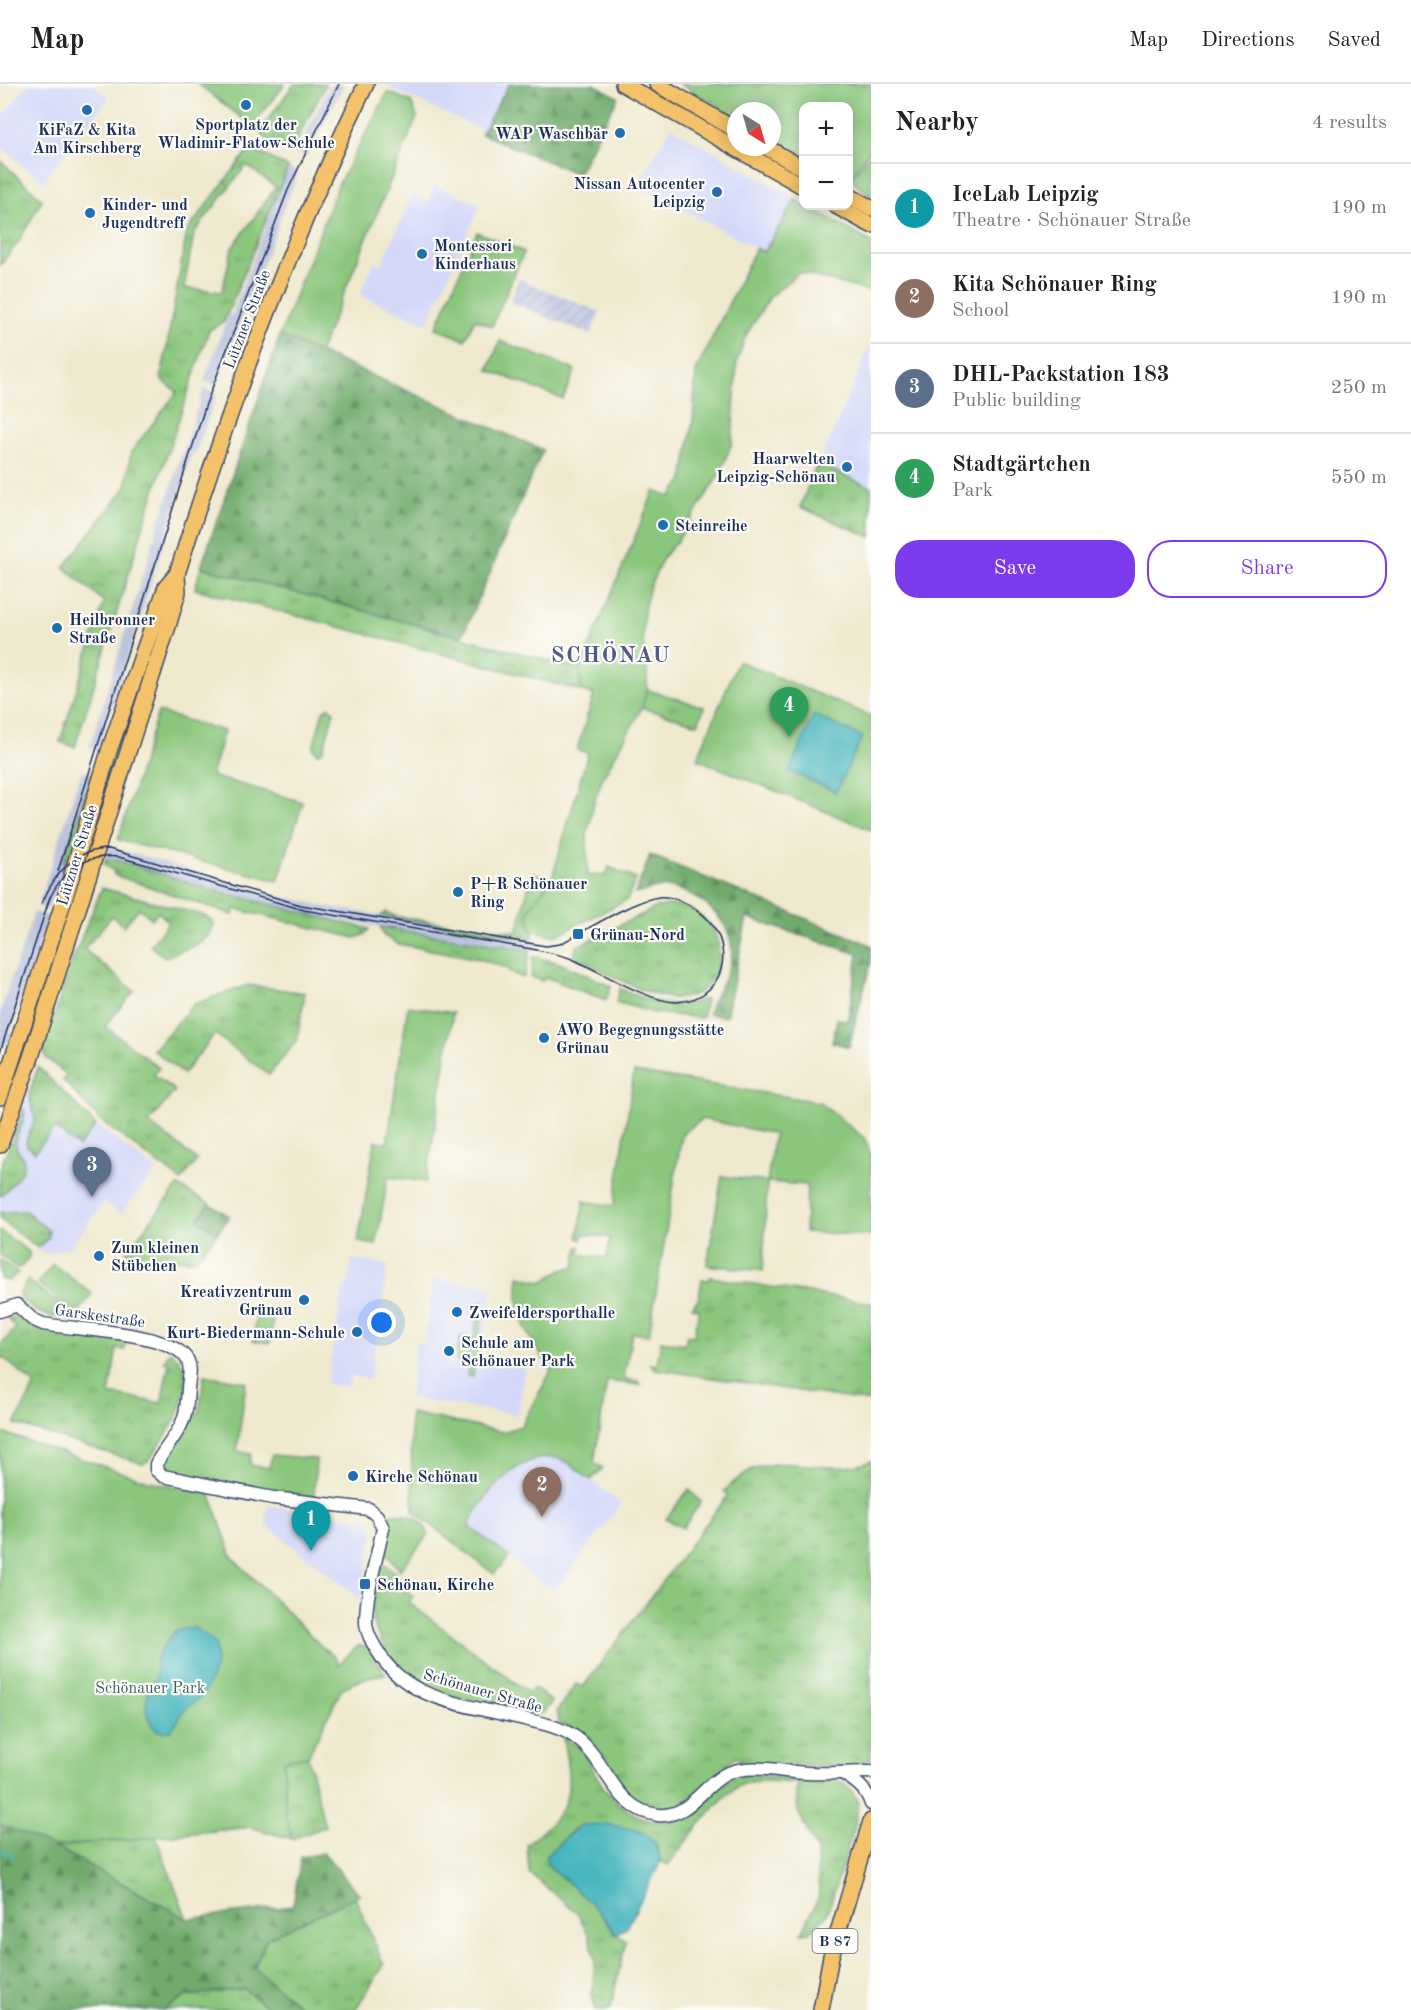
<!DOCTYPE html>
<html lang="en">
<head>
<meta charset="utf-8">
<style>
	body { margin:0; font-family:"Old Standard TT",serif; background:#f6f6f6; color:#222 }
	.controls { position:absolute; right:18px; top:18px; display:grid; overflow:hidden; border-radius:12px; box-shadow:0 3px 15px #0003 }
	.controls button { width:54px; height:54px; display:grid; place-items:center; padding:0; border:0; border-bottom:2px solid #e0e0e0; background:#fff; color:#222; font:30px sans-serif }
	.compass { position:absolute; left:727px; top:18px; width:54px; height:54px; border-radius:50%; background:#fff; box-shadow:0 3px 15px #0003; rotate:143deg }
	.you { position:absolute; left:382px; top:1239px; width:21px; height:21px; margin:-15px; border:4px solid #fff; border-radius:50%; background:#1a73e8; box-shadow:0 0 0 9px #1a73e833 }
	.badge { display:grid; place-items:center; width:39px; height:39px; border-radius:50%; background:#7c3aed; color:#fff; font-size:20px; font-weight:700 }
	.pin { position:absolute; translate:-50% -50px; filter:drop-shadow(0 2px 3px #0008) }
	.pin::after { content:''; position:absolute; top:32px; width:21px; height:18px; background:inherit; clip-path:polygon(0 0,100% 0,50% 100%) }
	.list { margin:0; padding:0; list-style:none }
	h2 { display:flex; justify-content:space-between; align-items:center; height:78px; margin:0; padding:0 24px; font-size:26px }
	h2 small { font-size:20px; font-weight:400; color:#767676 }
	.list li { display:grid; grid-template-columns:39px 1fr auto; gap:18px; align-items:center; box-sizing:border-box; height:90px; padding:0 24px; border-top:2px solid #e0e0e0 }
	.list b { display:block; font-size:22px; white-space:nowrap }
	.list p { margin:0; font-size:20px; white-space:nowrap; color:#767676 }
	.list em { font-size:20px; font-style:normal; color:#767676 }
	.actions { display:flex; gap:12px; padding:18px 24px }
	.actions a { flex:1; padding:14px 0; border:2px solid #7c3aed; border-radius:24px; text-align:center; font-size:21px; color:#7c3aed }
	.actions .main { background:#7c3aed; color:#fff }
	.map { position:relative; flex:none; width:871px; height:1926px; overflow:hidden }
	header { display:flex; align-items:center; gap:36px; box-sizing:border-box; height:84px; padding:0 30px; background:#fff; border-bottom:2px solid #e0e0e0 }
	header strong { font-size:28px }
	nav { display:flex; gap:33px; margin-inline-start:auto; font-size:21px }
	main { display:flex }
	aside { flex:1; background:#fff }
	.map>svg:first-child { display:block }
	.built { fill:#d3d8f9 }
	.industrial { fill:url(#industrial-furrows) }
	.railway { fill:#bcc3de }
	.grass { fill:url(#grass-tufts); stroke:#527a6d; stroke-width:1.5; fill-rule:evenodd }
	.forest { fill:url(#forest-firs); stroke:#456d65; stroke-width:1.5 }
	.park { fill:#8ac67c; stroke:#527a6d; stroke-width:1.5 }
	.water { fill:#47b6be; stroke:#31728e; stroke-width:1.5 }
	.lines { fill:none; stroke-linecap:round; stroke-linejoin:round }
	.stream { stroke:#47b6be; stroke-width:2 }
	.minor-casing { stroke:#3b4b6f; stroke-width:15 }
	.major-casing { stroke:#3b4b6f; stroke-width:18 }
	.minor { stroke:#fff; stroke-width:12 }
	.major { stroke:#f3c26a; stroke-width:15 }
	.tram { stroke:#1b2f5e; stroke-width:1.5 }
	.poi-dot { fill:#1f6fb2; stroke:#fdfcf7; stroke-width:2 }
	.labels { text-anchor:middle; stroke-width:4.5; stroke-linejoin:round; paint-order:stroke }
	.shield { fill:#fdfcf7; stroke:#5f6c8c; stroke-width:1.5 }
	.shield-label { font-size:15px; font-weight:bold; fill:#1b2f5e }
	.poi-label { font-size:16px; font-weight:bold; fill:#1b2f5e; stroke:#fdfcf7; text-anchor:start }
	.street-label { font-size:16px; fill:#1b2f5e; stroke:#fdfcf7 }
	.park-label { font-size:16px; fill:#3c5c67; stroke:#fdfcf7 }
	.district-label { font-size:22px; font-weight:bold; letter-spacing:1.5px; fill:#54598a; stroke:#fdfcf7 }
</style>
</head>
<body>
<header>
<strong>Map</strong>
<nav><a>Map</a><a>Directions</a><a>Saved</a></nav>
</header>
<main>
<div class="map">
<svg width="871" height="1926" viewBox="0 0 871 1926">
	<defs>
		<pattern id="industrial-furrows" width="10" height="10" patternUnits="userSpaceOnUse" patternTransform="scale(1.5)"><rect width="10" height="10" fill="#bcc3de"/><path d="M-1 1l2-2M0 10L10 0M9 11l2-2" fill="none" stroke="#a1a8c1"/></pattern>
		<pattern id="grass-tufts" width="24" height="20" patternUnits="userSpaceOnUse" patternTransform="scale(1.5)"><rect width="24" height="20" fill="#8ac67c"/><path d="M3 7l-1-3M5 7V3M7 7l1-3M15 17l-1-3M17 17v-4M19 17l1-3" fill="none" stroke="#70a169"/></pattern>
		<pattern id="forest-firs" width="22" height="20" patternUnits="userSpaceOnUse" patternTransform="scale(1.5)"><rect width="22" height="20" fill="#6fab6c"/><path d="M5 1l3.5 6h-7zM16 11l3.5 6h-7z" fill="#5a8c5c"/></pattern>
	</defs>
	<rect width="100%" height="100%" fill="#fdfcf7"/>
	<filter id="ink" filterUnits="userSpaceOnUse"><feTurbulence type="fractalNoise" baseFrequency=".0167" numOctaves="2"/><feDisplacementMap in="SourceGraphic" scale="12" xChannelSelector="R" yChannelSelector="G"/><feConvolveMatrix kernelMatrix="1 2 1 2 8 2 1 2 1" color-interpolation-filters="sRGB"/></filter>
	<filter id="wash" filterUnits="userSpaceOnUse"><feTurbulence type="fractalNoise" baseFrequency=".008" numOctaves="4" result="noise"/><feDisplacementMap in="SourceGraphic" scale="24" xChannelSelector="R" yChannelSelector="G"/><feGaussianBlur stdDeviation="1.35" result="paint"/><feColorMatrix in="noise" values="0 0 0 0 0 0 0 0 0 0 0 0 0 0 0 0 0 1.4 0 .05"/><feComposite in="paint" operator="in"/></filter>
	<g filter="url(#wash)">
		<rect width="100%" height="100%" fill="#efe9ce"/>
		<!-- built -->
		<g class="built">
			<path d="M28 0H92L109 13 43 98 0 62V35Z"/>
			<path d="M391 0H509L483 46 389 4Z"/>
			<path d="M671 43 796 115 764 168 637 102Z"/>
			<path d="M435 101 480 121 427 240 360 211 374 178 382 180 412 111 427 118Z"/>
			<path d="M871 260V453L800 423Z"/>
			<path d="M38 984 96 1041 156 1086 121 1130 104 1118 70 1163 46 1170 0 1136V1085Z"/>
			<path d="M352 1175 388 1181 370 1295 350 1292 348 1303 327 1300 343 1204 348 1199Z"/>
			<path d="M433 1195 492 1203 481 1274 525 1280 518 1331 409 1314 416 1258 425 1259Z"/>
			<path d="M550 1373 563 1375 621 1420 555 1506 546 1500 544 1502 469 1442 476 1425 515 1383 532 1375Z"/>
			<path d="M268 1422 369 1436 374 1446 361 1515 266 1441Z"/>
		</g>
		<!-- industrial -->
		<path class="industrial" d="M519 195 600 228 590 251 510 218Z"/>
		<!-- railway -->
		<g class="railway">
			<path d="M331 0H344L306 73 296 68Z"/>
			<path d="M288 83 298 88 216 302 204 297 229 230 232 231Z"/>
			<path d="M204 305 217 309 195 370 192 369 98 667 89 665 159 439Z"/>
			<path d="M82 686 91 690 64 777 72 771 47 825 38 822Z"/>
			<path d="M108 762 272 810 328 823 537 856 535 867 309 831 264 820 127 779 105 775Z"/>
			<path d="M34 828 48 832 10 950 15 952 13 961 5 958 2 966 0 963V928Z"/>
		</g>
		<!-- grass -->
		<g class="grass">
			<path d="M294 0H326L291 67 262 52 261 45Z"/>
			<path d="M250 64 288 83 224 238 209 246 149 424 75 663 60 658 104 518 64 483 126 403 131 368 177 308 161 295 187 147ZM246 81 276 103 232 164 222 208 184 204 194 149Z"/>
			<path d="M0 76 42 116 19 157 0 181Z"/>
			<path d="M817 380 871 403V453L800 423Z"/>
			<path d="M201 483 580 585 704 623 698 640 582 607 195 505Z"/>
			<path d="M157 553 119 676 114 677 153 555Z"/>
			<path d="M91 690 94 694 72 771 63 778Z"/>
			<path d="M105 775 117 776 212 806 369 845 364 851 355 854 235 825 233 831 114 791 113 786 105 781Z"/>
			<path d="M532 789 552 794 528 827 531 846 534 847 532 855 381 832 386 828 398 833 517 848Z"/>
			<path d="M102 804 206 832 214 840C210 861 182 865 165 873L150 862 169 838 158 828 152 835 139 824 124 842 112 832 84 865 134 907 105 942 159 984 154 991 175 1007 149 1039 197 1076 181 1097 100 1036 63 996 67 991 45 973 43 966 70 882Z"/>
			<path d="M669 821C738 824 733 919 671 914 645 912 599 884 574 872L576 863 655 824Z"/>
			<path d="M380 843 530 866 524 894 508 888 509 885 480 875 398 860 384 852Z"/>
			<path d="M533 873 557 878 611 902 606 916 545 893 543 897 531 893Z"/>
			<path d="M248 901 305 909 297 956 269 991 215 950 183 990 153 966 194 920Z"/>
			<path d="M620 904C651 919 672 925 706 915L702 934 655 929 616 918Z"/>
			<path d="M38 983 96 1041 78 1063 55 1044 35 1068 27 1062 26 1057 35 1035 29 1010Z"/>
			<path d="M24 1025C27 1036 18 1045 16 1056 14 1066 22 1069 24 1078 26 1087 7 1106 0 1112V1085Z"/>
			<path d="M178 1102 210 1120 198 1135 217 1149 198 1173 194 1176 123 1172Z"/>
			<path d="M26 1127 49 1147V1153L38 1164 0 1135V1128Z"/>
			<path d="M0 1176 18 1189 8 1197 0 1195Z"/>
			<path d="M710 1193 871 1219V1318L655 1285 651 1280 657 1281 661 1257 685 1260 687 1251 694 1252 699 1225 692 1223 699 1214 702 1195 709 1196Z"/>
			<path d="M28 1196 82 1237C57 1233 34 1234 19 1211Z"/>
			<path d="M5 1231 127 1255 125 1266 117 1265 109 1310 161 1319 169 1279 164 1277 170 1267C209 1294 169 1349 149 1376L143 1380 15 1340 35 1301 0 1271V1262L16 1244Z"/>
			<path d="M871 1377V1675L850 1683 746 1679 736 1673 684 1719 655 1726 629 1714 587 1652 559 1639 557 1627 576 1600 583 1603 728 1411 724 1407C733 1399 744 1388 755 1384 793 1371 834 1393 871 1377Z"/>
			<path d="M385 1481 394 1487 413 1512 409 1519 529 1609 534 1604 552 1618 544 1628 533 1632 451 1612 410 1597 388 1573 373 1539 372 1523 379 1486Z"/>
			<path d="M563 1654C585 1661 589 1680 600 1698 613 1719 638 1738 663 1737 693 1737 707 1707 732 1695 754 1684 786 1696 809 1696 818 1697 828 1695 836 1696 846 1698 854 1710 859 1718L855 1742 827 1830 810 1848 802 1849 819 1812 817 1768 798 1727 796 1708 799 1699C782 1699 755 1693 739 1702 718 1714 684 1760 668 1781L661 1777 655 1757 575 1744 546 1772 547 1780C561 1793 577 1805 591 1818 603 1831 611 1848 626 1857L610 1926H596L592 1911 595 1875 589 1851 577 1829 529 1789 527 1760C573 1724 573 1711 563 1654Z"/>
			<path d="M308 1672 325 1743 292 1755 285 1732 284 1675Z"/>
			<path d="M156 1753 187 1835 54 1763Z"/>
			<path d="M355 1813 384 1881 355 1926H304L254 1884 267 1854Z"/>
			<path d="M244 1905 270 1926H165L187 1912Z"/>
		</g>
		<!-- forest -->
		<g class="forest">
			<path d="M509 0H594L618 13 578 90 481 50Z"/>
			<path d="M280 251 543 366 462 553 201 483Z"/>
			<path d="M650 771 871 861V878L849 963 832 958 837 935 848 936 858 870 747 834 726 933 708 930C713 910 728 896 731 875 737 839 700 808 667 803 658 802 644 808 635 810Z"/>
			<path d="M210 1120 230 1132 217 1149 198 1135Z"/>
			<path d="M210 1410 232 1473 321 1562 336 1574 338 1581 358 1562 385 1590 367 1593 342 1604 308 1672 284 1676 285 1732 292 1755 250 1743 55 1763 187 1835 293 1822 301 1773 324 1769 360 1811 267 1854 254 1884 304 1926H270L244 1905 187 1912 165 1926H0V1660Z"/>
		</g>
		<!-- park -->
		<g class="park">
			<path d="M198 0H285L252 42Z"/>
			<path d="M680 0H871V65L849 94 848 22H804L803 73 772 55V27H736V33Z"/>
			<path d="M388 8 411 18 417 33 319 269 280 251 339 99Z"/>
			<path d="M871 70V115L851 94Z"/>
			<path d="M796 115 804 122H808L871 158V208L799 188 770 213 746 251 737 277 732 359 719 391 678 456 664 472 650 502 644 525 643 558 647 574V605L642 624 603 693 594 718 587 751 588 791H606L609 783 636 795 627 816 555 852 531 846 528 827 552 794 588 669 577 666 594 610 582 607 580 585 654 407 671 413 683 395 693 337 696 287 756 164 764 168Z"/>
			<path d="M477 148 524 168 492 242 475 235 465 256 436 244Z"/>
			<path d="M500 257 575 286 563 315 488 286Z"/>
			<path d="M738 577 871 632V746L697 675Z"/>
			<path d="M330 623 334 628 323 667 317 669 313 664 323 627Z"/>
			<path d="M158 628 224 647 211 692 303 718 278 797 118 756Z"/>
			<path d="M408 922 453 929 426 1098 388 1093 376 1161 358 1158 375 1057 387 1059Z"/>
			<path d="M634 988 819 1018 864 1054 871 1070V1152L805 1148 807 1101 767 1098 763 1187 707 1181 722 1092 767 1098 774 1050 702 1035 682 1050 649 1251 632 1249 624 1295 638 1297 640 1301 607 1297 594 1379 603 1384 591 1396C582 1390 571 1378 560 1375 522 1365 482 1410 469 1442L509 1473 494 1490 413 1427 410 1329 503 1348 521 1342 551 1287C529 1251 514 1237 519 1192L542 1198 562 1186 575 1182 578 1163H581L580 1170 607 1174 610 1154 583 1150 582 1156 578 1154 584 1117 614 1122Z"/>
			<path d="M0 1147 29 1168V1173L21 1183 17 1184 0 1171Z"/>
			<path d="M53 1180 92 1210 77 1230 38 1199Z"/>
			<path d="M479 1218H484L473 1293 467 1292 469 1278 456 1276 460 1252 474 1254Z"/>
			<path d="M257 1225 274 1227 270 1259 253 1257Z"/>
			<path d="M204 1291 246 1298 237 1367 251 1370 250 1381 269 1384 272 1371 316 1375 314 1413 273 1408 175 1388 166 1383 165 1378 184 1351 193 1331 199 1329Z"/>
			<path d="M0 1348 148 1397 210 1410 232 1473 321 1562 336 1574 338 1581 358 1562H369L385 1590 367 1593 342 1604 308 1672 284 1676 285 1732 292 1755 250 1743 54 1763 0 1740Z"/>
			<path d="M689 1405 701 1418 683 1444 666 1435Z"/>
			<path d="M399 1430C412 1432 426 1436 428 1451L400 1486 384 1467 389 1440 386 1431Z"/>
		</g>
		<!-- water -->
		<g class="water">
			<path d="M814 631 862 653 836 708 789 687Z"/>
			<path d="M195 1544 216 1560V1582L204 1610 185 1625 171 1647C149 1652 143 1627 148 1609 150 1603 155 1598 156 1592 157 1585 155 1579 157 1573 162 1563 169 1555 176 1546Z"/>
			<path d="M606 1740C638 1747 651 1743 661 1777L627 1843 616 1851C599 1822 572 1803 547 1780L546 1772 580 1741Z"/>
		</g>
		<g class="lines">
			<!-- stream -->
			<path class="stream" d="M0 1766 14 1772"/>
		</g>
	</g>
	<g filter="url(#ink)">
		<g class="lines">
			<!-- minor casing -->
			<g class="minor-casing">
				<g id="minor">
					<path d="M0 1227 17 1221 32 1235 43 1240C74 1246 174 1247 188 1277 192 1285 188 1297 188 1305 187 1317 187 1330 181 1341 174 1355 163 1367 156 1380V1386L163 1392 273 1414 369 1425 377 1432 383 1444C377 1474 366 1507 366 1538 366 1548 374 1562 380 1571 409 1616 462 1620 511 1632 531 1637 558 1641 575 1653 608 1676 613 1726 658 1731 689 1734 703 1701 726 1690 750 1679 782 1688 807 1689 828 1690 850 1688 871 1688"/>
					<path d="M842 1689C855 1697 866 1704 871 1720"/>
				</g>
			</g>
			<!-- major casing -->
			<g class="major-casing">
				<g id="major">
					<path d="M623 0 804 103"/>
					<path d="M657 0 736 46"/>
					<path d="M766 63 804 85"/>
					<path d="M848 111 871 124"/>
					<path d="M836 122 871 141"/>
					<path d="M0 1013 66 810 110 664 166 503 177 490"/>
					<path d="M0 1061 31 973 169 539 178 508 177 490C229 323 290 158 366 0"/>
					<path d="M821 1926 831 1872 871 1737"/>
				</g>
			</g>
			<!-- minor -->
			<use href="#minor" class="minor"/>
			<!-- major -->
			<use href="#major" class="major"/>
			<!-- tram -->
			<g class="tram">
				<path d="M58 787 206 320 288 106 339 0"/>
				<path d="M42 819C55 789 74 765 109 765L301 821 546 862 560 860C585 847 633 816 659 813 670 812 679 816 689 821 739 847 732 915 677 918 650 919 598 886 572 875 560 870 545 868 532 865L304 826 119 773C84 769 59 789 47 821"/>
				<path d="M0 968 50 813"/>
			</g>
		</g>
	</g>
	<!-- markers -->
	<g class="poi-dot">
		<circle cx="246" cy="21" r="6"/>
		<circle cx="87" cy="26" r="6"/>
		<circle cx="620" cy="49" r="6"/>
		<circle cx="717" cy="108" r="6"/>
		<circle cx="90" cy="129" r="6"/>
		<circle cx="422" cy="170" r="6"/>
		<circle cx="847" cy="383" r="6"/>
		<circle cx="663" cy="441" r="6"/>
		<circle cx="57" cy="544" r="6"/>
		<circle cx="458" cy="808" r="6"/>
		<rect x="572" y="844" width="12" height="12" rx="3"/>
		<circle cx="544" cy="954" r="6"/>
		<circle cx="99" cy="1172" r="6"/>
		<circle cx="304" cy="1216" r="6"/>
		<circle cx="457" cy="1228" r="6"/>
		<circle cx="357" cy="1248" r="6"/>
		<circle cx="449" cy="1267" r="6"/>
		<circle cx="353" cy="1392" r="6"/>
		<rect x="359" y="1494" width="12" height="12" rx="3"/>
	</g>
	<g class="labels">
		<!-- shield labels -->
		<rect class="shield" x="812.5" y="1845" width="45" height="24" rx="4.5"/>
		<g class="shield-label">
			<text x="835" y="1862">B 87</text>
		</g>
		<!-- poi labels -->
		<g class="poi-label">
			<text x="246" y="46" text-anchor="middle">Sportplatz der<tspan x="246" dy="18">Wladimir-Flatow-Schule</tspan></text>
			<text x="87" y="51" text-anchor="middle">KiFaZ &amp; Kita<tspan x="87" dy="18">Am Kirschberg</tspan></text>
			<text x="608" y="55" text-anchor="end">WAP Waschbär</text>
			<text x="705" y="105" text-anchor="end">Nissan Autocenter<tspan x="705" dy="18">Leipzig</tspan></text>
			<text x="102" y="126">Kinder- und<tspan x="102" dy="18">Jugendtreff</tspan></text>
			<text x="434" y="167">Montessori<tspan x="434" dy="18">Kinderhaus</tspan></text>
			<text x="835" y="380" text-anchor="end">Haarwelten<tspan x="835" dy="18">Leipzig-Schönau</tspan></text>
			<text x="675" y="447">Steinreihe</text>
			<text x="69" y="541">Heilbronner<tspan x="69" dy="18">Straße</tspan></text>
			<text x="470" y="805">P+R Schönauer<tspan x="470" dy="18">Ring</tspan></text>
			<text x="590" y="856">Grünau-Nord</text>
			<text x="556" y="951">AWO Begegnungsstätte<tspan x="556" dy="18">Grünau</tspan></text>
			<text x="111" y="1169">Zum kleinen<tspan x="111" dy="18">Stübchen</tspan></text>
			<text x="292" y="1213" text-anchor="end">Kreativzentrum<tspan x="292" dy="18">Grünau</tspan></text>
			<text x="469" y="1234">Zweifeldersporthalle</text>
			<text x="345" y="1254" text-anchor="end">Kurt-Biedermann-Schule</text>
			<text x="461" y="1264">Schule am<tspan x="461" dy="18">Schönauer Park</tspan></text>
			<text x="365" y="1398">Kirche Schönau</text>
			<text x="377" y="1506">Schönau, Kirche</text>
		</g>
		<!-- street labels -->
		<g class="street-label">
			<text transform="translate(246 235) rotate(-69)" y="6">Lützner Straße</text>
			<text transform="translate(76 771) rotate(-73)" y="6">Lützner Straße</text>
			<text transform="translate(100 1231) rotate(8)" y="6">Garskestraße</text>
			<text transform="translate(483 1606) rotate(16)" y="6">Schönauer Straße</text>
		</g>
		<!-- park labels -->
		<g class="park-label">
			<text x="150" y="1609">Schönauer Park</text>
		</g>
		<!-- district labels -->
		<g class="district-label">
			<text x="611" y="578">SCHÖNAU</text>
		</g>
	</g>
</svg>
<div class="controls">
<button>+</button>
<button>−</button>
</div>
<svg class="compass" viewBox="-18 -18 36 36"><path d="M0-13l5 13h-10z" fill="#e53935"/><path d="M0 13l5-13h-10z" fill="#767676"/></svg>
<div class="you"></div>
<div class="pin badge" style="left:311px;top:1467px;background:#0f9aa8">1</div>
<div class="pin badge" style="left:542px;top:1433px;background:#8d6e63">2</div>
<div class="pin badge" style="left:92px;top:1113px;background:#5c6f8a">3</div>
<div class="pin badge" style="left:789px;top:653px;background:#2e9e5b">4</div>
</div>
<aside>
<h2>Nearby<small>4 results</small></h2>
<ul class="list">
<li><span class="badge" style="background:#0f9aa8">1</span><div><b>IceLab Leipzig</b><p>Theatre · Schönauer Straße</p></div><em>190 m</em></li>
<li><span class="badge" style="background:#8d6e63">2</span><div><b>Kita Schönauer Ring</b><p>School</p></div><em>190 m</em></li>
<li><span class="badge" style="background:#5c6f8a">3</span><div><b>DHL-Packstation 183</b><p>Public building</p></div><em>250 m</em></li>
<li><span class="badge" style="background:#2e9e5b">4</span><div><b>Stadtgärtchen</b><p>Park</p></div><em>550 m</em></li>
</ul>
<div class="actions"><a class="main">Save</a><a>Share</a></div>
</aside>
</main>
</body>
</html>
